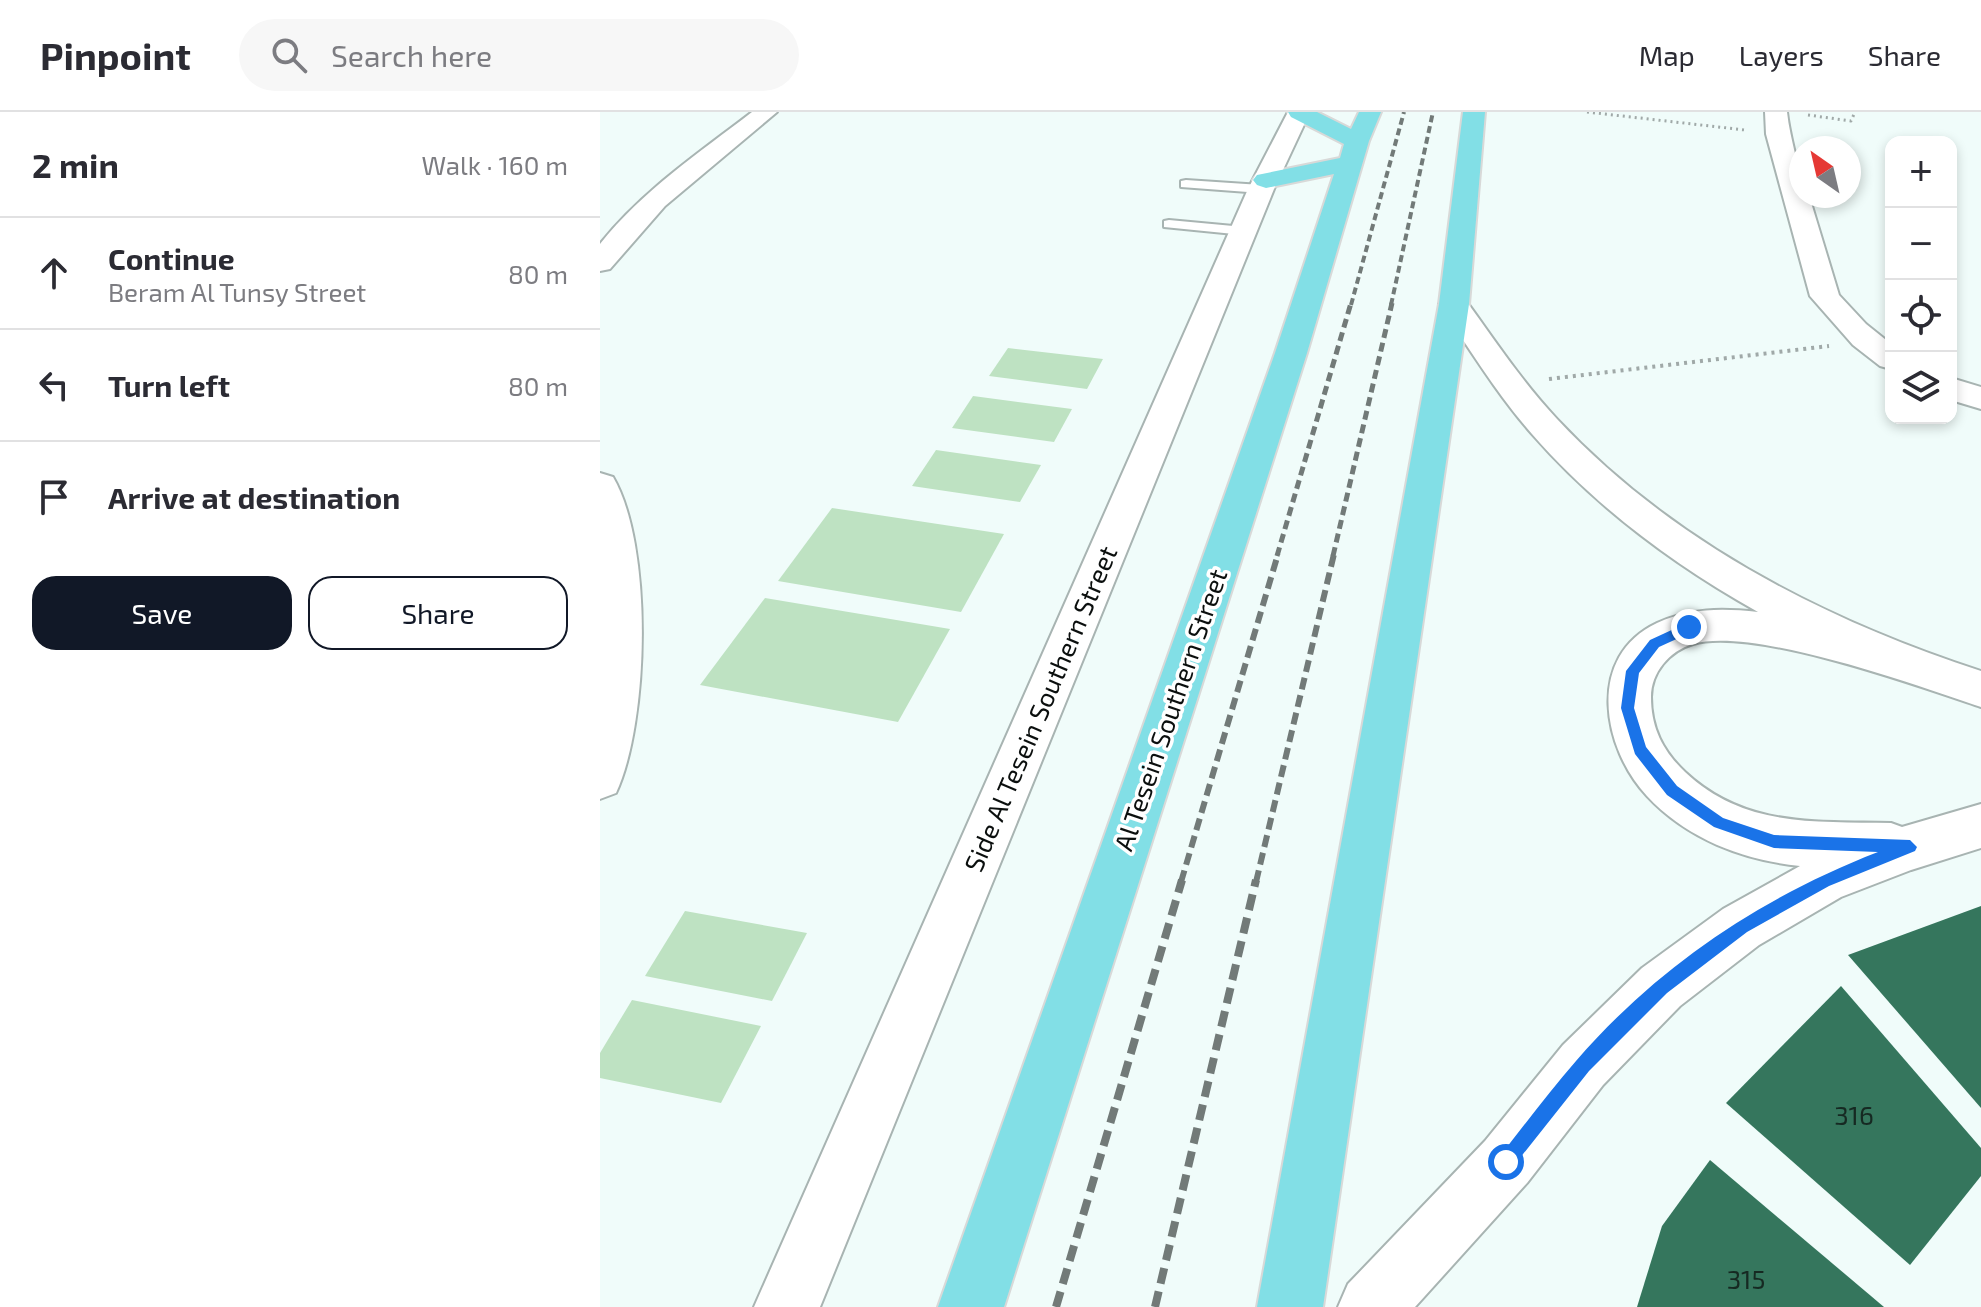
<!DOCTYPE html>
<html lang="en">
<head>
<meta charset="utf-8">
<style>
	body { margin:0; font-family:"Exo 2",sans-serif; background:#f7f7f7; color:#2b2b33 }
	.controls { position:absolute; right:24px; top:24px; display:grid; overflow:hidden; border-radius:16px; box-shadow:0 4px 12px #0003 }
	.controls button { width:72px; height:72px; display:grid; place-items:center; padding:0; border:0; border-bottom:2px solid #e1e1e2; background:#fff; color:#2b2b33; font:40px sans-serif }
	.compass { position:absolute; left:1189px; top:24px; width:72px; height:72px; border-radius:50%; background:#fff; box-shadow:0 4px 12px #0003; rotate:326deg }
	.stop { position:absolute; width:24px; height:24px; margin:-18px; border:6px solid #1a73e8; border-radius:50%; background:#fff }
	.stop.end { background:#1a73e8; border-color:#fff; box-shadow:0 2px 8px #0008 }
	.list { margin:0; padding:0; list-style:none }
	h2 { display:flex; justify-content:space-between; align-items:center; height:104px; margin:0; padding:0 32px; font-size:34px }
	h2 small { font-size:26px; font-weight:400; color:#7c7c81 }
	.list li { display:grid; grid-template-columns:52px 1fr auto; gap:24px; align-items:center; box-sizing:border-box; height:112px; padding:0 32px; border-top:2px solid #e1e1e2 }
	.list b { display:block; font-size:30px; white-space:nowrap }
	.list p { margin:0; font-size:26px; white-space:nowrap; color:#7c7c81 }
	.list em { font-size:26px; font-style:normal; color:#7c7c81 }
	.actions { display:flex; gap:16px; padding:24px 32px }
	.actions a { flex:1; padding:18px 0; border:2px solid #111827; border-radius:24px; text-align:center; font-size:28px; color:#111827 }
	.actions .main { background:#111827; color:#fff }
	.icon { flex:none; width:44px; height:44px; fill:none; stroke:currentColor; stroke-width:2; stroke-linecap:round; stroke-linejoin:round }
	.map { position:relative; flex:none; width:1381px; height:1195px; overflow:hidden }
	header { display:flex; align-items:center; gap:48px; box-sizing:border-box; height:112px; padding:0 40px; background:#fff; border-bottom:2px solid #e1e1e2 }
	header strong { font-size:38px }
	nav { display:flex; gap:44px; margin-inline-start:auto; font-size:28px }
	.search { width:560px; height:72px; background:#f7f7f7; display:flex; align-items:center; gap:20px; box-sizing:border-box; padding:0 28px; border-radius:44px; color:#7c7c81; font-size:30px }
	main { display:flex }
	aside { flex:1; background:#fff }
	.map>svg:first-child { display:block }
	.green { fill:#bee2c2 }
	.building { fill:#35765d }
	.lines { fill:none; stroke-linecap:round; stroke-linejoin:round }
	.lane-casing { stroke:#a8b4b2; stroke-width:4 }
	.street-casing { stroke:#a8b4b2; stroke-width:4 }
	.secondary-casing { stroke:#a8b4b2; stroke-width:4 }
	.primary-casing { stroke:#d8d9d8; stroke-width:4 }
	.path-far1 { stroke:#a0a9a8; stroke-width:3; stroke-dasharray:2 4; stroke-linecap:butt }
	.path { stroke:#a0a9a8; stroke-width:4; stroke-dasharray:3 5; stroke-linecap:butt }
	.lane { fill:#fff; fill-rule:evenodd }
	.street { fill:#fff; fill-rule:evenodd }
	.secondary { fill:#fff; fill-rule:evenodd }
	.primary { fill:#82dfe6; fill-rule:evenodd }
	.rail-far3 { stroke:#727a78; stroke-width:4; stroke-dasharray:7 4; stroke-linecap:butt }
	.rail-far2 { stroke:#727a78; stroke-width:5; stroke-dasharray:9 5; stroke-linecap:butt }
	.rail-far1 { stroke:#727a78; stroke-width:6; stroke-dasharray:12 6; stroke-linecap:butt }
	.rail { stroke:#727a78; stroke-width:8; stroke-dasharray:16 8; stroke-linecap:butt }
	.route { fill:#1a73e8 }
	.labels { text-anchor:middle; stroke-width:7; stroke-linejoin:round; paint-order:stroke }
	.street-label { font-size:26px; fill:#0b0f0e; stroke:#fff }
	.near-number-label { font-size:26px; fill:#162922 }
</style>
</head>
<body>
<header>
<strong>Pinpoint</strong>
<div class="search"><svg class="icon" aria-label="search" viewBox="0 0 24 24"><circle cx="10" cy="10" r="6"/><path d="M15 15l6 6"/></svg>Search here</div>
<nav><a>Map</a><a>Layers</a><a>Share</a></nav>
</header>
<main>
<aside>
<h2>2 min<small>Walk · 160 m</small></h2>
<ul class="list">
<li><svg class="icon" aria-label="ahead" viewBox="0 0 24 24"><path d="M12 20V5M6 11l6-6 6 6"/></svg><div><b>Continue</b><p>Beram Al Tunsy Street</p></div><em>80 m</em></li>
<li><svg class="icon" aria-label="left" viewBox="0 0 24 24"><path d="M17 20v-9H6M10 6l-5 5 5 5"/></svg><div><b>Turn left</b></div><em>80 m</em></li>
<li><svg class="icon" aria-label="arrive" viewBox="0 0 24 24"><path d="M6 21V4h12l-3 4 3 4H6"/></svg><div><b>Arrive at destination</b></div></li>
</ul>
<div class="actions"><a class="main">Save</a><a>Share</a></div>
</aside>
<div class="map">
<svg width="1381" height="1195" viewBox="0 0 1381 1195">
	<rect width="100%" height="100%" fill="#f0fcfa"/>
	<!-- green -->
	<g class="green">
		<path d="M408 236 503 247 487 277 389 264Z"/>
		<path d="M373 284 472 297 454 330 352 316Z"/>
		<path d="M336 338 441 353 420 390 312 374Z"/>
		<path d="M232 396 404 422 361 500 178 469Z"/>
		<path d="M165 486 350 517 298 610 100 573Z"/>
		<path d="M85 799 207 821 172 889 45 864Z"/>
		<path d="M32 888 161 914 121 991 0 966V941Z"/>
	</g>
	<!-- building -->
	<g class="building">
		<path d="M1381 794V996L1248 843Z"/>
		<path d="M1241 874 1381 1036V1064L1310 1153 1126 991Z"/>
		<path d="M1110 1048 1284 1195H1037L1062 1114Z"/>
	</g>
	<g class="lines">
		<!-- lane casing -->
		<g class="lane-casing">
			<g id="lane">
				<path d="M586 68 661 73 668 77 661 81 581 75V69Z"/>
				<path d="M569 108 644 115 651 119 644 123 564 115V109Z"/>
			</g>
		</g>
		<!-- street casing -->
		<g class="street-casing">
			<g id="street">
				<path d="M152 0H177L65 94 10 157 0 159V132C42 79 99 41 152 0Z"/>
				<path d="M1165 0H1187C1190 29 1201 55 1201 84H1209L1239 183 1266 212 1291 232V257L1280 254 1253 233 1210 184 1166 22Z"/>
				<path d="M1351 266 1381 275V297L1351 288Z"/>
				<path d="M0 361 13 365C53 433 49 610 16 681L0 687Z"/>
			</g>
		</g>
		<!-- secondary casing -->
		<g class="secondary-casing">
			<g id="secondary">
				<path d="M688 0H710L674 77 220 1195H154L648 77Z"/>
				<path d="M854 183 864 186C894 227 922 270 957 307 1071 429 1224 508 1381 559V595C1319 574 1152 514 1093 532 1069 539 1051 561 1051 585 1051 616 1063 639 1085 660 1145 716 1214 709 1291 711L1302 715 1381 692V736L1311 758 1241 785 1159 833 1080 894 1003 973 927 1071 815 1195H738L748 1172 885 1029 963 933 1042 856 1123 797 1200 754C1143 748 1087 727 1047 684 1003 637 985 545 1057 511 1090 496 1122 496 1158 500 1074 453 996 395 932 322 897 282 869 236 839 192L844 186Z"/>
			</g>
		</g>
		<!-- primary casing -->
		<g class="primary-casing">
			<g id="primary">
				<path d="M688 0H717L751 17 759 0H781L769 29 707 241 404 1195H338L675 241 734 62 666 76 657 73 653 68 657 63 740 46 744 32 691 5Z"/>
				<path d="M863 0H885L869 192 723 1195H657L839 192Z"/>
			</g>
		</g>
		<!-- path-far1 -->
		<g class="path-far1">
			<path d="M987 0 1145 18"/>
			<path d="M1208 3 1251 9 1255 0"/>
		</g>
		<!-- path -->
		<path class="path" d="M949 267 1229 234"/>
		<!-- lane -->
		<use href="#lane" class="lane"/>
		<!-- street -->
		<use href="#street" class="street"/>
		<!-- secondary -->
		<use href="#secondary" class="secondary"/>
		<!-- primary -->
		<use href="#primary" class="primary"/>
		<!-- rail-far3 -->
		<g class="rail-far3">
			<path d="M751 193 804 0"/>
			<path d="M791 193 833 0"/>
		</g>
		<!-- rail-far2 -->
		<g class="rail-far2">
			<path d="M677 444 751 191"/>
			<path d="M733 444 792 191"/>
		</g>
		<!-- rail-far1 -->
		<g class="rail-far1">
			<path d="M581 770 678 442"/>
			<path d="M656 770 734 442"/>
		</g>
		<!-- rail -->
		<g class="rail">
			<path d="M456 1195 582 768"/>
			<path d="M555 1195 656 768"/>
		</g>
	</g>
	<!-- route -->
	<path class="route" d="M1089 510 1095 515 1094 519 1059 535 1039 561 1034 596 1046 635 1077 674 1123 706 1174 723 1310 728 1317 735 1315 739 1229 774 1147 820 1067 881 989 959 912 1056 906 1059 900 1056 897 1050 900 1044C925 1012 950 979 976 949 1058 854 1162 785 1278 740L1174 736 1114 715 1067 683 1035 642 1021 596 1026 559 1050 528Z"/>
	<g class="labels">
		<!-- street labels -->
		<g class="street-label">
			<text transform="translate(441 597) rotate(-67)" y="9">Side Al Tesein Southern Street</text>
			<text transform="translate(571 598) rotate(-71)" y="9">Al Tesein Southern Street</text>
		</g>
		<!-- near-number labels -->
		<g class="near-number-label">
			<text x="1254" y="1013">316</text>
			<text x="1146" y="1177">315</text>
		</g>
	</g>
</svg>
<div class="controls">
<button>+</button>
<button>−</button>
<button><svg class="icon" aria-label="locate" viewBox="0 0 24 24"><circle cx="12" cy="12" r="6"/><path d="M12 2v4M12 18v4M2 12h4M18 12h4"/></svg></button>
<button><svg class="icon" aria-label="layers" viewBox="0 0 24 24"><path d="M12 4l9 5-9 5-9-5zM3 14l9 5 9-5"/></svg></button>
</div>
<svg class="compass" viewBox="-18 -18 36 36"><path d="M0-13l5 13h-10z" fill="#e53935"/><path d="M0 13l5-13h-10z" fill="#7c7c81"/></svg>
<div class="stop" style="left:906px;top:1050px"></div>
<div class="stop end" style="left:1089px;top:515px"></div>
</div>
</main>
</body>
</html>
